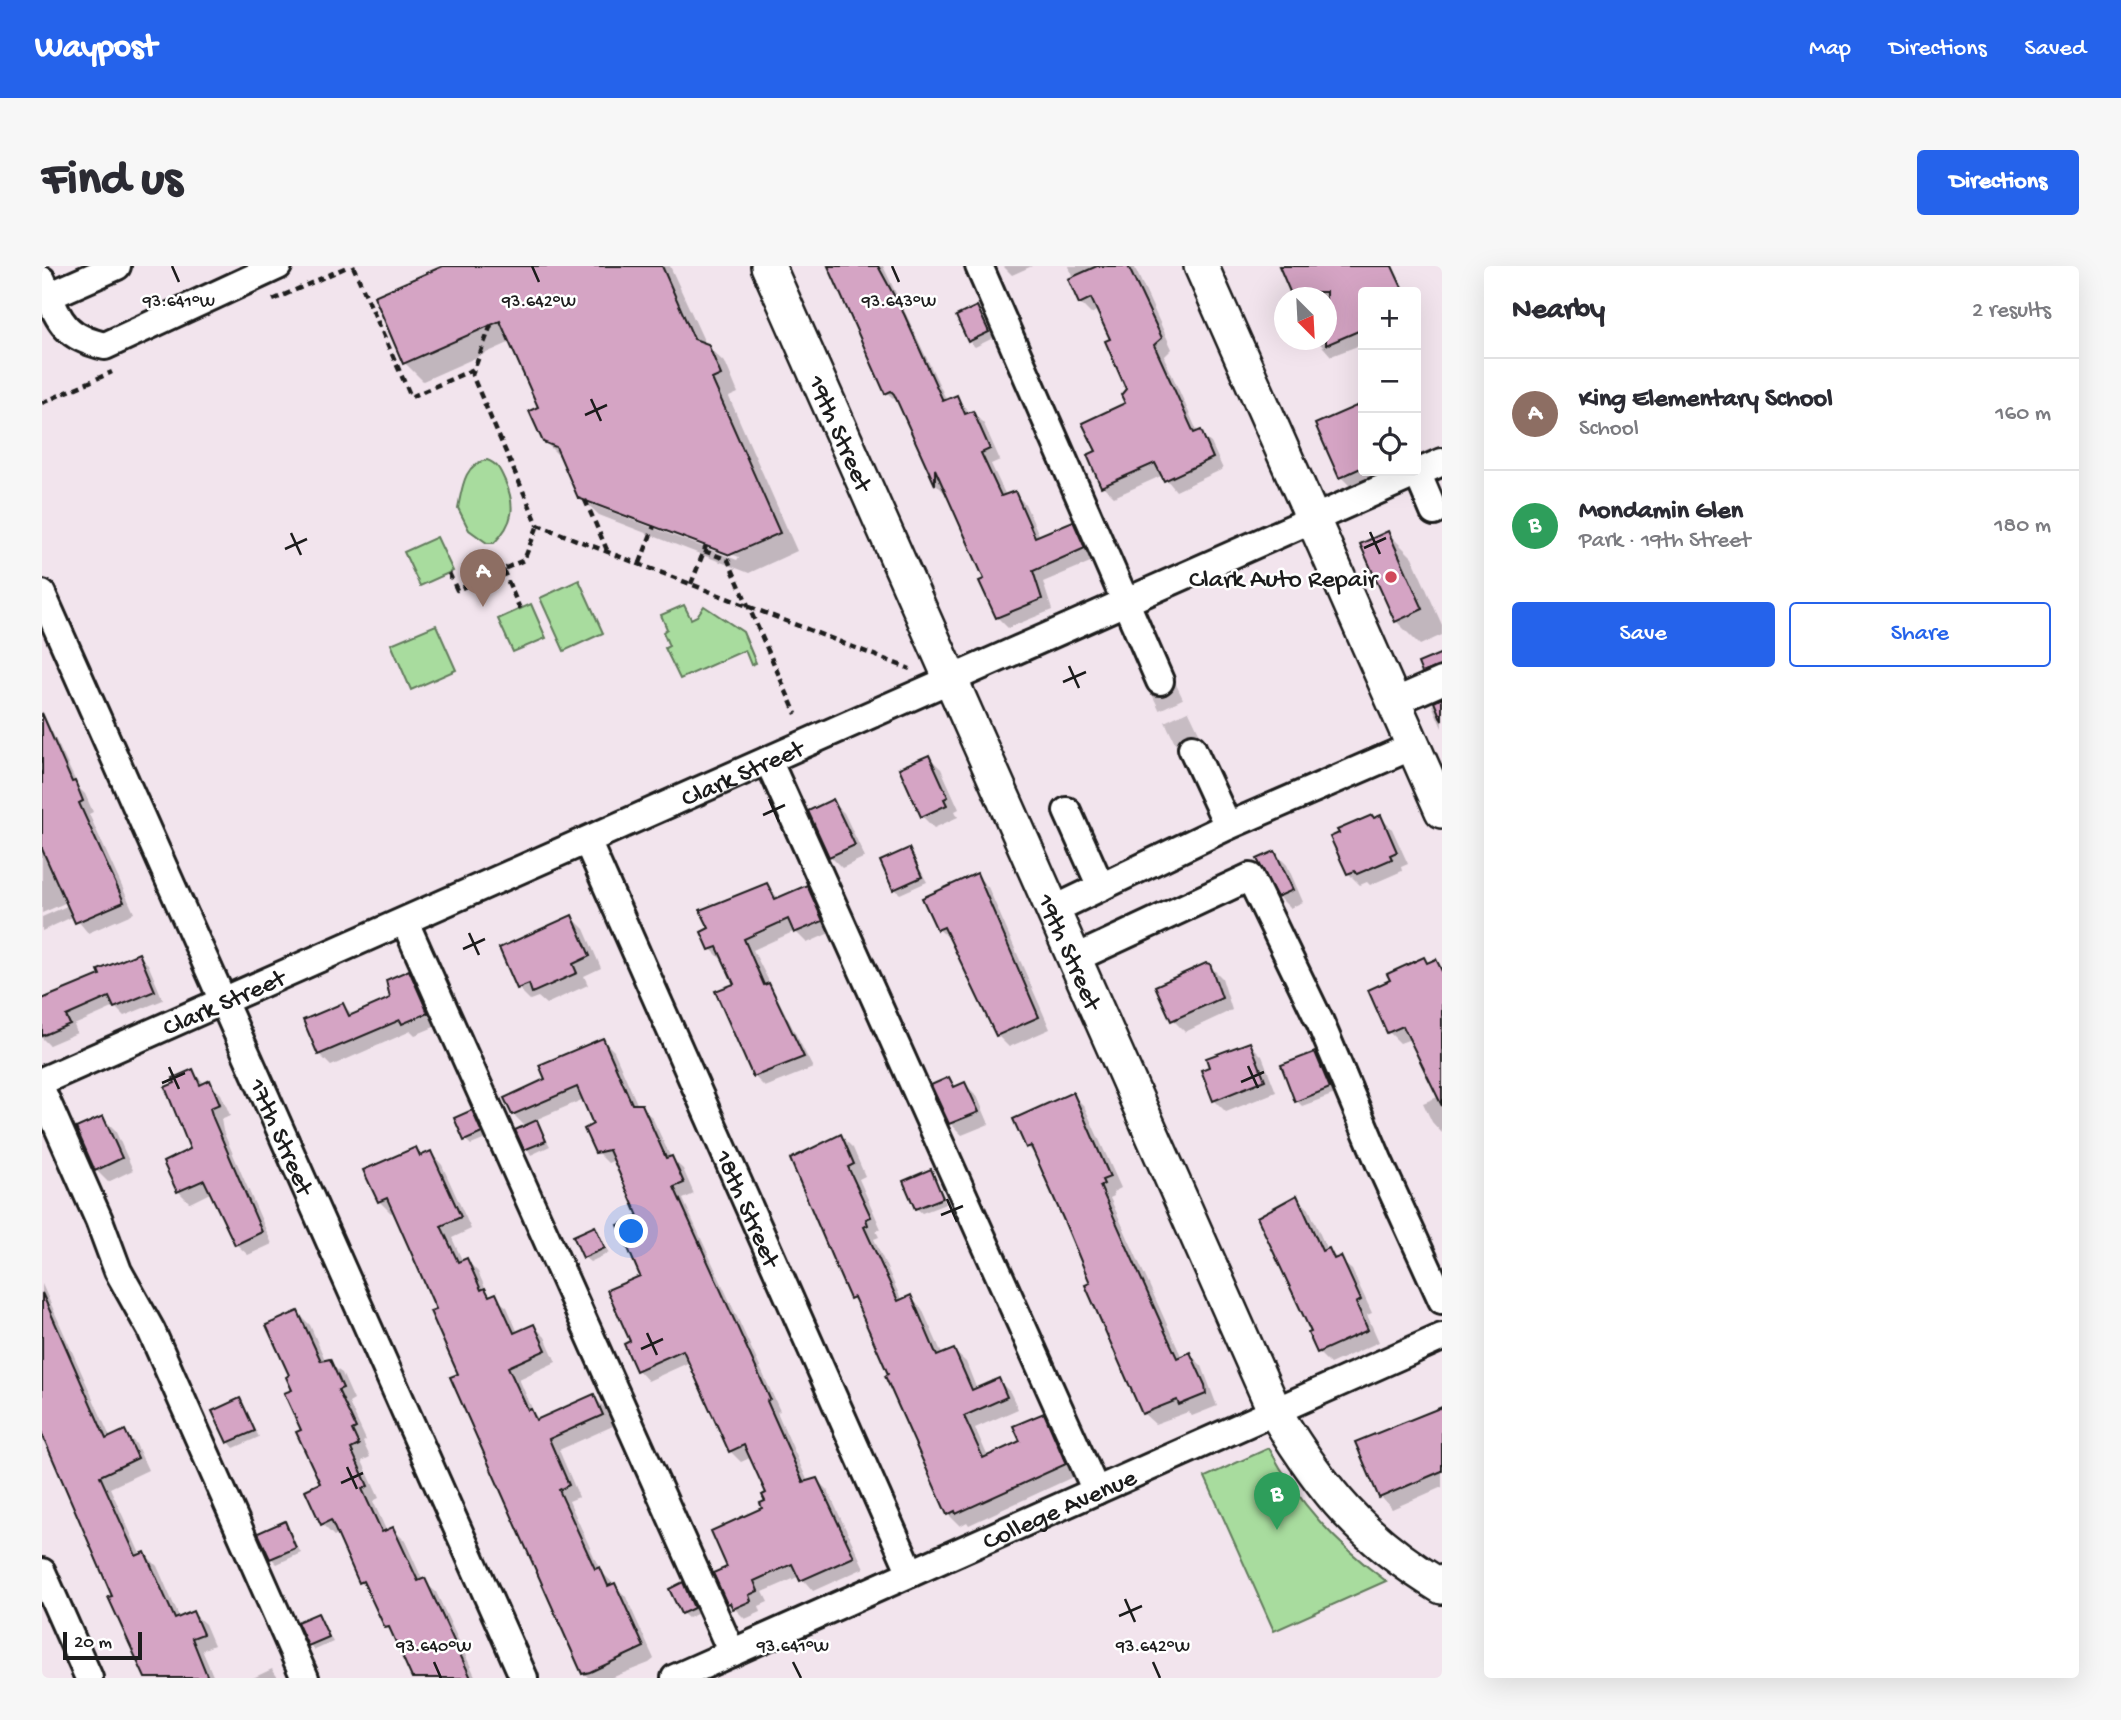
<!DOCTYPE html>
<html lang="en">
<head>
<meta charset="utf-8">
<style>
	body { margin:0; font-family:"Gochi Hand",sans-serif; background:#f7f7f7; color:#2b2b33 }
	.controls { position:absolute; right:21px; top:21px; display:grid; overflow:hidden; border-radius:7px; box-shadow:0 7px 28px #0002 }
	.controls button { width:63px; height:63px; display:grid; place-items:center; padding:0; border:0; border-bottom:2px solid #e1e1e2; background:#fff; color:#2b2b33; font:35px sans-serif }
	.compass { position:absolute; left:1232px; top:21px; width:63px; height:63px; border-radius:50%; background:#fff; box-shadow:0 7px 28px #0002; rotate:156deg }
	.scale { position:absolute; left:21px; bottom:18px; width:79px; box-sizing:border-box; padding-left:7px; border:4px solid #1c1c1c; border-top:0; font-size:19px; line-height:24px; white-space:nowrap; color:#1c1c1c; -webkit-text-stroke:5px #fff; paint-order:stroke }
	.you { position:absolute; left:590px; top:966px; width:24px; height:24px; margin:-18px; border:5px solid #fff; border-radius:50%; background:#1a73e8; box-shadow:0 0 0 10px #1a73e833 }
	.badge { display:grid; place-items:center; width:46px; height:46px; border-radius:50%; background:#2563eb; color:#fff; font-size:23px; font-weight:700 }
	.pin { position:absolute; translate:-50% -58px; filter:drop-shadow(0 2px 4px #0008) }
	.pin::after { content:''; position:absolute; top:37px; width:24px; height:21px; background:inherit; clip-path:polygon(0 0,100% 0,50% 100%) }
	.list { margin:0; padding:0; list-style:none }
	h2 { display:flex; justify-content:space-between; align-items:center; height:91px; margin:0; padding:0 28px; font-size:30px }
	h2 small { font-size:23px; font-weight:400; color:#7c7c81 }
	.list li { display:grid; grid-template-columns:46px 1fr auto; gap:21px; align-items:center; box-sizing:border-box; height:112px; padding:0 28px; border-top:2px solid #e1e1e2 }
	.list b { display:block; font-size:26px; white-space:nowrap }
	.list p { margin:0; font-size:23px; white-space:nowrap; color:#7c7c81 }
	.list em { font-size:23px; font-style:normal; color:#7c7c81 }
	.actions { display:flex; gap:14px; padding:21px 28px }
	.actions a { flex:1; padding:16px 0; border:2px solid #2563eb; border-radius:7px; text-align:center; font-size:24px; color:#2563eb }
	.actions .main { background:#2563eb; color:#fff }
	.icon { flex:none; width:38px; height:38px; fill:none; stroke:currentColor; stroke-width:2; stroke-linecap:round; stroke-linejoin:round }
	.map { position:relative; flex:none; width:1400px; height:1412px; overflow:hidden; border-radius:7px }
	header { display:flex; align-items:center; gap:42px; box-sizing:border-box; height:98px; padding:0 35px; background:#2563eb; color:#fff }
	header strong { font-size:33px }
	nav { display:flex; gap:38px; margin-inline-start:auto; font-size:24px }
	.intro { display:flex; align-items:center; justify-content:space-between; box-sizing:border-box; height:168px; padding:0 42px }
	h1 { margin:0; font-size:49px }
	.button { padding:18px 32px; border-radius:7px; background:#2563eb; color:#fff; font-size:24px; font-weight:700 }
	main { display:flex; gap:42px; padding:0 42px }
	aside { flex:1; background:#fff; border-radius:7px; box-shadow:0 7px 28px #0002 }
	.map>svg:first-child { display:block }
	.green { fill:#a8dc9e; stroke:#627c5d; stroke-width:2 }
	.shadow { fill:#0003; fill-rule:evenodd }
	.building { fill:#d5a4c4; stroke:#1c1c1c; stroke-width:2 }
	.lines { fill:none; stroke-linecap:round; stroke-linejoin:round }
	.minor-tunnel { stroke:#c7bcc3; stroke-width:26; stroke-dasharray:26 13; stroke-linecap:butt }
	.minor-casing { stroke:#1c1c1c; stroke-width:32 }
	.major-casing { stroke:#1c1c1c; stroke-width:38 }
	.path { stroke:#1c1c1c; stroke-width:4.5; stroke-dasharray:7 5; stroke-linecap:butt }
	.minor { stroke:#fff; stroke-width:26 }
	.major { stroke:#fff; stroke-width:33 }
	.ticks { fill:none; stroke:#1c1c1c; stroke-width:2.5 }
	.poi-dot { fill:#d1495b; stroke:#fff; stroke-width:2.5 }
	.labels { text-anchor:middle; stroke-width:5; stroke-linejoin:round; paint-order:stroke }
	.street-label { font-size:26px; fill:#1c1c1c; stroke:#fff }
	.poi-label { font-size:26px; fill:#1c1c1c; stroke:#fff; text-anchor:end }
	.ticks-label { font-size:18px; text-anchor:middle; fill:#1c1c1c; stroke:#fff; stroke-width:5; stroke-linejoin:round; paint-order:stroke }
</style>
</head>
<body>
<header>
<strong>Waypost</strong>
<nav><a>Map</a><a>Directions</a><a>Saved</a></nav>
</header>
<div class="intro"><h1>Find us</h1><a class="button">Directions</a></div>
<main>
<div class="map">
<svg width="1400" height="1412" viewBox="0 0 1400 1412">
	<rect width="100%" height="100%" fill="#f2e4ed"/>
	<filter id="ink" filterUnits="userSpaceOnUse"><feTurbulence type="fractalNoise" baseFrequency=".0143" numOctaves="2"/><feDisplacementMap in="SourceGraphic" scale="14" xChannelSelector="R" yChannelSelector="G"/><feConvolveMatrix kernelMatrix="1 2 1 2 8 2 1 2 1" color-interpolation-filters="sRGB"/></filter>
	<g filter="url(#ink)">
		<!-- green -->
		<g class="green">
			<path d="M445 194C456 198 458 204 463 215 474 240 472 257 452 277H445L427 264 416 242C420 223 422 197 445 194Z"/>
			<path d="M395 271 411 305 378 320 362 286Z"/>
			<path d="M537 314 561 367 522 385 498 332Z"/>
			<path d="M489 338 504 372 471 386 456 353Z"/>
			<path d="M642 339 649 353 655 350 662 340 701 366 714 397 709 399 703 384 638 413 623 382 627 380 621 366 625 363 619 349Z"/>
			<path d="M394 359 414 404 369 424 349 378Z"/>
			<path d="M1227 1182C1256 1237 1294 1278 1344 1315L1232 1365 1163 1211Z"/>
		</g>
		<!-- shadow -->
		<g class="shadow">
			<path d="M405 0H628L664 79 684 98 696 127 687 131 755 285 707 307 557 249 538 231 521 194 502 175 499 142 469 76 381 115 363 97 334 31ZM548 234 697 291 695 294 548 238Z"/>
			<path d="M787 0H841L905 135 915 131 928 148 931 147 942 158 958 194 949 198 964 230 972 227 983 238 998 271 1030 257 1042 268 1053 294 1001 316 1010 344 966 362 955 351 944 313 903 222V227L894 218 857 137 845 127Z"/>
			<path d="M961 0H990L970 9Z"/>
			<path d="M1027 0H1092L1130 83 1122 91 1156 167 1169 177 1181 203 1134 225 1121 209 1072 231 1061 220 1047 190 1056 186 1085 138 1086 124 1056 44 1049 48 1038 37Z"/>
			<path d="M1240 0H1316L1354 12 1367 26H1321V78L1289 90 1275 74H1284V32H1255Z"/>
			<path d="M935 42 951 72 933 81 927 75Z"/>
			<path d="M1321 139V205H1351L1311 223 1299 211 1275 159Z"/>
			<path d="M1346 267 1370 291 1400 359V369L1378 379 1354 355Z"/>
			<path d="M1400 389V407L1387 411 1381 406Z"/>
			<path d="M1400 434V462L1390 439Z"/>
			<path d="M0 445 37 522 43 528 51 546 47 548 92 647 46 667 32 650 0 665V651L34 636 32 633 0 647Z"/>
			<path d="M887 491 899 503 917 543 913 545 916 551 892 562 880 550Z"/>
			<path d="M790 535 802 547 823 591 800 602 788 590Z"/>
			<path d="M1338 551 1350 563 1366 598 1359 601 1360 605 1328 619 1325 616 1318 619 1306 607Z"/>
			<path d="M867 584 885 616 858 628 853 623Z"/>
			<path d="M1233 587 1245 599 1261 636 1248 642 1236 630Z"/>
			<path d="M934 609 946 621 1008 763 967 781 955 769 910 674 896 663Z"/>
			<path d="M725 619 737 633 764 621 775 632 790 666 765 677 753 665 711 684 771 802 723 821 712 810 694 718 683 693 680 694 669 683 661 667Z"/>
			<path d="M530 651 542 663 559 702 542 710 546 719 504 738 496 731 488 734 476 722Z"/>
			<path d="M97 690 106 698 121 734 82 750 73 741 32 759 35 767 7 779 0 772V734L60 710Z"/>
			<path d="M1382 693 1387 698 1394 695 1400 701V867L1390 856 1381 837 1398 830 1369 773 1358 777 1347 766 1350 715Z"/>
			<path d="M1168 700 1180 712 1190 744 1143 766 1131 754Z"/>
			<path d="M367 706 379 718 397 759 373 769 369 765 289 800 277 788 301 739 312 750 350 733Z"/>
			<path d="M561 774 572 785 596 840 610 851 629 892 641 903 652 928 641 933 738 1145 735 1146 766 1216 775 1214 786 1225 822 1302 771 1325 758 1310 721 1326 726 1336 717 1340 719 1346 703 1353 687 1337 688 1302 723 1243 726 1228 710 1191 699 1196 688 1185 648 1096 606 1115 595 1103 590 1076 600 1011 598 951 573 894 566 897 555 886 554 859 542 833 493 854 508 880 489 889 475 864 484 861 471 848 505 814Z"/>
			<path d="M1208 778 1220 790 1234 826 1184 846 1172 834Z"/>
			<path d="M1273 788 1278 793 1293 828 1260 840 1255 835Z"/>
			<path d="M150 805 163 818 167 817 179 828 188 849 179 853 181 865 230 978 206 989 194 978 170 926 148 937 136 925 150 884 135 818Z"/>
			<path d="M907 813 916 822 923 818 935 830 947 858 920 869 908 857Z"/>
			<path d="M1031 829 1042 840 1079 922 1071 926 1072 930 1068 932 1140 1092 1148 1088 1160 1100 1175 1140 1150 1150 1146 1146 1113 1158 1101 1147 996 892 986 881 973 854Z"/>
			<path d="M429 846 444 873 429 879 424 874Z"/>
			<path d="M61 852 73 864 91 904 66 916 54 904Z"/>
			<path d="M799 870 811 882 823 910 817 913 839 963 834 965 837 971 832 973 860 1035 868 1031 880 1043 901 1090 912 1085 924 1096 935 1124 956 1114 968 1126 976 1143 933 1162 946 1191 980 1176 1001 1149 1013 1161 1035 1209 927 1259 925 1256 918 1260 906 1248 817 1039 810 1032Z"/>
			<path d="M373 883 381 891 389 887 400 899 429 963 410 972 421 996 425 994 436 1006 445 1026 465 1041 476 1067 492 1060 503 1071 514 1096 477 1113 493 1149 498 1154 551 1130 563 1142 571 1160 517 1184 537 1231 527 1235 558 1304 584 1331 612 1393 607 1397 569 1412H547L541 1407 418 1109 397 1044 353 945 349 947 337 935Z"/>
			<path d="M888 905 906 937 880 947 874 942Z"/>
			<path d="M1255 931 1267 943 1285 984 1310 1004 1330 1047 1325 1049 1337 1076 1288 1098 1276 1086 1271 1067Z"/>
			<path d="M553 962 567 987 548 996 542 991Z"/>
			<path d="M0 1018 69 1173 82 1166 94 1178 106 1204 68 1222 99 1290 103 1288 115 1300 138 1353 151 1347 163 1358 172 1379 160 1384 172 1412H105L101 1404 0 1169Z"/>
			<path d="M256 1047 268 1059 284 1096 300 1107 312 1134 307 1137 324 1174 321 1176 328 1191 320 1195 337 1232 331 1235 345 1266 351 1263 363 1275 381 1315 394 1326 434 1412H372L353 1370 345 1361 328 1325 318 1315 297 1268 292 1270 280 1258V1218L261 1165 249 1110Z"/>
			<path d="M198 1134 217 1171 192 1182 187 1176Z"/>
			<path d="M1400 1141V1221L1350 1243 1339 1231 1315 1177Z"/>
			<path d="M242 1257 259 1287 235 1298 229 1292Z"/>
			<path d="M641 1319 657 1347 646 1352 640 1347Z"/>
			<path d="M276 1349 291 1376 273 1384 268 1379Z"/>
			<path d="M230 1403 236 1412H211Z"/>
		</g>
		<!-- building -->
		<g class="building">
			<path d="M401 0H620L652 73 666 78 679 109 670 113 738 267 688 289 536 232 514 181 501 176 487 145 496 141 458 55 361 98 332 30Z"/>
			<path d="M786 0H836L862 48 901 135 915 129 923 148 931 145 948 183 939 187 959 230 973 225 993 271 1031 255 1043 282 991 305 1000 333 954 352 937 315 942 313 893 203V219L852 128 849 125 843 128Z"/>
			<path d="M1055 0H1086L1120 72 1112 79 1152 167 1159 164 1171 192 1122 215 1113 197 1059 221 1045 189 1054 185 1040 157 1083 137 1079 129 1084 123 1063 75 1068 73 1049 32 1037 38 1026 13Z"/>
			<path d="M1237 0H1350L1362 26H1321V63L1284 79V26H1248Z"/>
			<path d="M935 40 947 66 926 76 914 50Z"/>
			<path d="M1321 137V201L1297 212 1273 158Z"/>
			<path d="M1346 265 1381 343 1353 356 1318 278Z"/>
			<path d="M1400 387V400L1380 407 1376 397Z"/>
			<path d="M1400 432V455L1392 436Z"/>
			<path d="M0 447 30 516 33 515 41 535 37 537 82 636 33 657 0 583Z"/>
			<path d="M887 489 906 531 902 533 905 539 879 551 857 502Z"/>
			<path d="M791 533 813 579 787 591 766 545Z"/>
			<path d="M1330 549 1332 552 1339 549 1355 586 1348 589 1350 593 1315 608 1313 605 1305 608 1288 571 1297 567 1295 564Z"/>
			<path d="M867 582 880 611 851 624 838 595Z"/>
			<path d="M1233 585 1251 624 1235 631 1215 593Z"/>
			<path d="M935 607 997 751 954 770 902 661 895 664 880 632Z"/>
			<path d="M725 617 733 633 765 619 781 655 752 667 746 653 702 673 722 719 727 717 762 791 711 811 673 725 692 718 675 681 667 684 659 666 667 662 658 644Z"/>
			<path d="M530 649 548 690 531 698 535 707 490 727 487 718 475 723 457 682Z"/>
			<path d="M97 687 113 725 72 742 67 731 24 750 28 758 0 770V733L58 709 56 704Z"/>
			<path d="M1382 691 1385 697 1394 693 1400 705V840L1361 760 1345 767 1326 724 1348 714 1345 708Z"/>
			<path d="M1164 697 1168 698 1180 732 1129 755 1113 720Z"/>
			<path d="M367 704 386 747 360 758 358 754 276 789 261 754 301 737 307 750 348 732 344 714Z"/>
			<path d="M561 772 590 838H600L624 892 630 890 642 917 632 921 728 1133 725 1135 761 1216 775 1212 812 1291 758 1315 750 1298 712 1315 716 1325 707 1329 709 1335 691 1343 688 1337 685 1338 671 1307 685 1301 669 1265 720 1242 718 1237 723 1235 720 1229 724 1227 702 1179 687 1186 641 1084 594 1105 582 1078 588 1075 565 1024 598 1010 576 959 596 950 567 884 553 887 542 863 551 858 535 821 470 849 462 832 503 813 497 799Z"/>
			<path d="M1208 776 1223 814 1171 835 1159 804 1167 801 1164 792Z"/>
			<path d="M1273 786 1288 822 1253 836 1239 799Z"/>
			<path d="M151 803 158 819 168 814 178 838 168 842 171 852 220 966 193 979 162 914 135 926 121 896 148 883 123 821 133 817 131 812Z"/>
			<path d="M907 811 912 821 923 816 937 846 907 858 889 819Z"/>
			<path d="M1031 826 1068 911 1060 914 1062 918 1058 920 1119 1057 1135 1092 1148 1086 1163 1119 1164 1128 1137 1139 1135 1134 1100 1148 1043 1019 1048 1017 1023 957 989 880 984 882 971 853Z"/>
			<path d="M430 844 440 867 422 875 412 852Z"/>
			<path d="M61 850 80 892 53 905 34 862Z"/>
			<path d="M495 854 504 875 482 884 473 864Z"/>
			<path d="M799 868 812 898 806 901 829 951 824 953 826 959 822 961 856 1035 869 1029 895 1090 912 1083 930 1124 957 1112 965 1131 922 1150 941 1192 978 1175 971 1160 1002 1147 1024 1198 914 1248 913 1245 905 1249 843 1110 846 1108 812 1031 808 1033 795 1003 748 893Z"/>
			<path d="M374 881 378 890 389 885 419 951 399 960 416 996 425 992 439 1024 443 1022 447 1030 454 1027 472 1067 492 1058 504 1084 466 1101 486 1144 489 1143 494 1154 552 1128 561 1149 507 1173 527 1219 517 1224 553 1303 558 1301 566 1320 573 1317 602 1381 548 1406 540 1408 408 1111 416 1108 388 1045 394 1043 345 932 336 936 321 904Z"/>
			<path d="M889 903 901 932 873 943 861 915Z"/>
			<path d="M1255 929 1280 985 1287 982 1292 993 1299 990 1319 1034 1314 1037 1326 1064 1275 1087 1266 1067 1269 1066 1215 951Z"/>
			<path d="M553 960 563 982 541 992 531 970Z"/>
			<path d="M0 1027 64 1173 83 1164 96 1192 58 1210 94 1290 103 1286 133 1353 151 1345 161 1368 150 1372 166 1412H103L66 1331 70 1330 0 1168Z"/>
			<path d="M256 1045 279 1095 288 1093 301 1122 296 1124 314 1162 310 1164 317 1179 309 1183 326 1220 320 1223 340 1266 351 1261 376 1315 383 1312 429 1412H370L347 1361 343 1362 321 1315 317 1317 289 1254 279 1259 263 1224 278 1217 254 1166 259 1164 242 1127 250 1124 244 1111 247 1109 224 1059Z"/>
			<path d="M198 1132 213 1165 185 1177 170 1145Z"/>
			<path d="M1400 1141V1205L1337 1232 1313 1176Z"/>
			<path d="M243 1255 254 1282 228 1293 216 1267Z"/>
			<path d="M641 1316 652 1342 639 1348 627 1323Z"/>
			<path d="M276 1347 287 1371 266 1380 255 1356Z"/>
		</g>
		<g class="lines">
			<!-- minor-tunnel -->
			<path class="minor-tunnel" d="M1118 415 1150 482"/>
			<!-- minor casing -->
			<g class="minor-casing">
				<g id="minor">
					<path d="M937 0 1118 415"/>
					<path d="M0 14C17 53 19 70 63 80L236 0"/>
					<path d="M7 30 75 0"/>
					<path d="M1375 206 1392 246"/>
					<path id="s1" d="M0 328 482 1412"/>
					<path d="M1352 436 1400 415"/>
					<path d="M1150 482 1186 560"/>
					<path d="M726 494 1054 1225"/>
					<path d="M1025 545 1059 621"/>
					<path id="s2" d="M545 575 869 1307"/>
					<path d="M1011 644 1186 560 1371 480"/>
					<path d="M363 656 690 1387"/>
					<path d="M1032 693 1208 611 1278 756 1337 896 1400 1034"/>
					<path id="s3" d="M0 815 1400 196"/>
					<path d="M0 825 57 954 76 1005 109 1064 263 1412"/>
					<path d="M0 1306 47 1412"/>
					<path id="s4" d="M633 1412 1400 1071"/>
				</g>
			</g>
			<!-- major casing -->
			<g class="major-casing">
				<g id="major">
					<path id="s5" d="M726 0 1233 1146C1281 1225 1320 1273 1400 1321"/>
					<path d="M1159 0 1400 545"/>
				</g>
			</g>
			<!-- path -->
			<g class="path">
				<path d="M311 0 369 131 432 103"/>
				<path d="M231 34 307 0"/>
				<path d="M449 59 430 109 496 259 868 403"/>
				<path d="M0 137 70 106"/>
				<path d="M543 234 565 284"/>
				<path d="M662 285 686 294 754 448"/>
				<path d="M598 297 612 260"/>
				<path d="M461 304 478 343"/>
				<path d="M407 307 415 324 482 294 496 259"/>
				<path d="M649 318 664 280"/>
			</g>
			<!-- minor -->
			<use href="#minor" class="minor"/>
			<!-- major -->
			<use href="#major" class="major"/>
		</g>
	</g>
	<!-- ticks -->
	<path class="ticks" d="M130 0 137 16M490 0 497 16M850 0 857 16M549 133 559 155M543 149 565 139M1328 266 1338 288M249 267 259 289M1322 282 1344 272M243 283 265 273M1027 400 1037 422M1021 416 1044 406M727 533 737 556M721 549 743 539M427 667 437 689M421 683 443 673M1206 800 1216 822M127 801 137 823M1199 816 1222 806M120 817 143 807M905 933 915 956M899 949 921 940M605 1067 615 1089M599 1083 621 1073M305 1201 315 1223M299 1217 321 1207M1083 1333 1093 1356M1077 1350 1100 1340M392 1396 399 1412M751 1396 759 1412M1111 1396 1118 1412"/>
	<!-- markers -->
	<circle class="poi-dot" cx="1349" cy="311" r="7"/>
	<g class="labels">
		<!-- street labels -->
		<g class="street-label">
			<text dy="9" stroke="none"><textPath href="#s5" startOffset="182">19th Street</textPath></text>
			<text dy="9" stroke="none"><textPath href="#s3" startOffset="765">Clark Street</textPath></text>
			<text dy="9" stroke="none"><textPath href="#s5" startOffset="749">19th Street</textPath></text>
			<text dy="9" stroke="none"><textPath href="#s3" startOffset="198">Clark Street</textPath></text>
			<text dy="9" stroke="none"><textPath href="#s1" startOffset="593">17th Street</textPath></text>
			<text dy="9" stroke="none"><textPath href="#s2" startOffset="401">18th Street</textPath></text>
			<text dy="9" stroke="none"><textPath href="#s4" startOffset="420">College Avenue</textPath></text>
		</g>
		<!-- poi labels -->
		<g class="poi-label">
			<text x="1335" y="320">Clark Auto Repair</text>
		</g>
	</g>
	<g class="ticks-label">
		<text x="137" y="40">93.641°W</text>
		<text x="497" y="40">93.642°W</text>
		<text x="857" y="40">93.643°W</text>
		<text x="392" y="1385">93.640°W</text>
		<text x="751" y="1385">93.641°W</text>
		<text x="1111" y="1385">93.642°W</text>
	</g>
</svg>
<div class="controls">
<button>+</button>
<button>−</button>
<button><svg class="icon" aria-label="locate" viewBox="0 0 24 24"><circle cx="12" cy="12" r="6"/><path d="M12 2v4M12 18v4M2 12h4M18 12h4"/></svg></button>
</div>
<svg class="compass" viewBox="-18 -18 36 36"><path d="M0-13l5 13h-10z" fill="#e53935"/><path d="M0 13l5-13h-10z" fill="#7c7c81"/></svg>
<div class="scale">20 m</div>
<div class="you"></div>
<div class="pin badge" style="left:441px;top:341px;background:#8d6e63">A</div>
<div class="pin badge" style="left:1235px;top:1264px;background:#2e9e5b">B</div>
</div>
<aside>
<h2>Nearby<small>2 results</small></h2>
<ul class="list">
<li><span class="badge" style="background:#8d6e63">A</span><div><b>King Elementary School</b><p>School</p></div><em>160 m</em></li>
<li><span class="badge" style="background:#2e9e5b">B</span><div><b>Mondamin Glen</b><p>Park · 19th Street</p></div><em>180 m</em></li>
</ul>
<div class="actions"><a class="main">Save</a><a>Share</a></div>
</aside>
</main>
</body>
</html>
